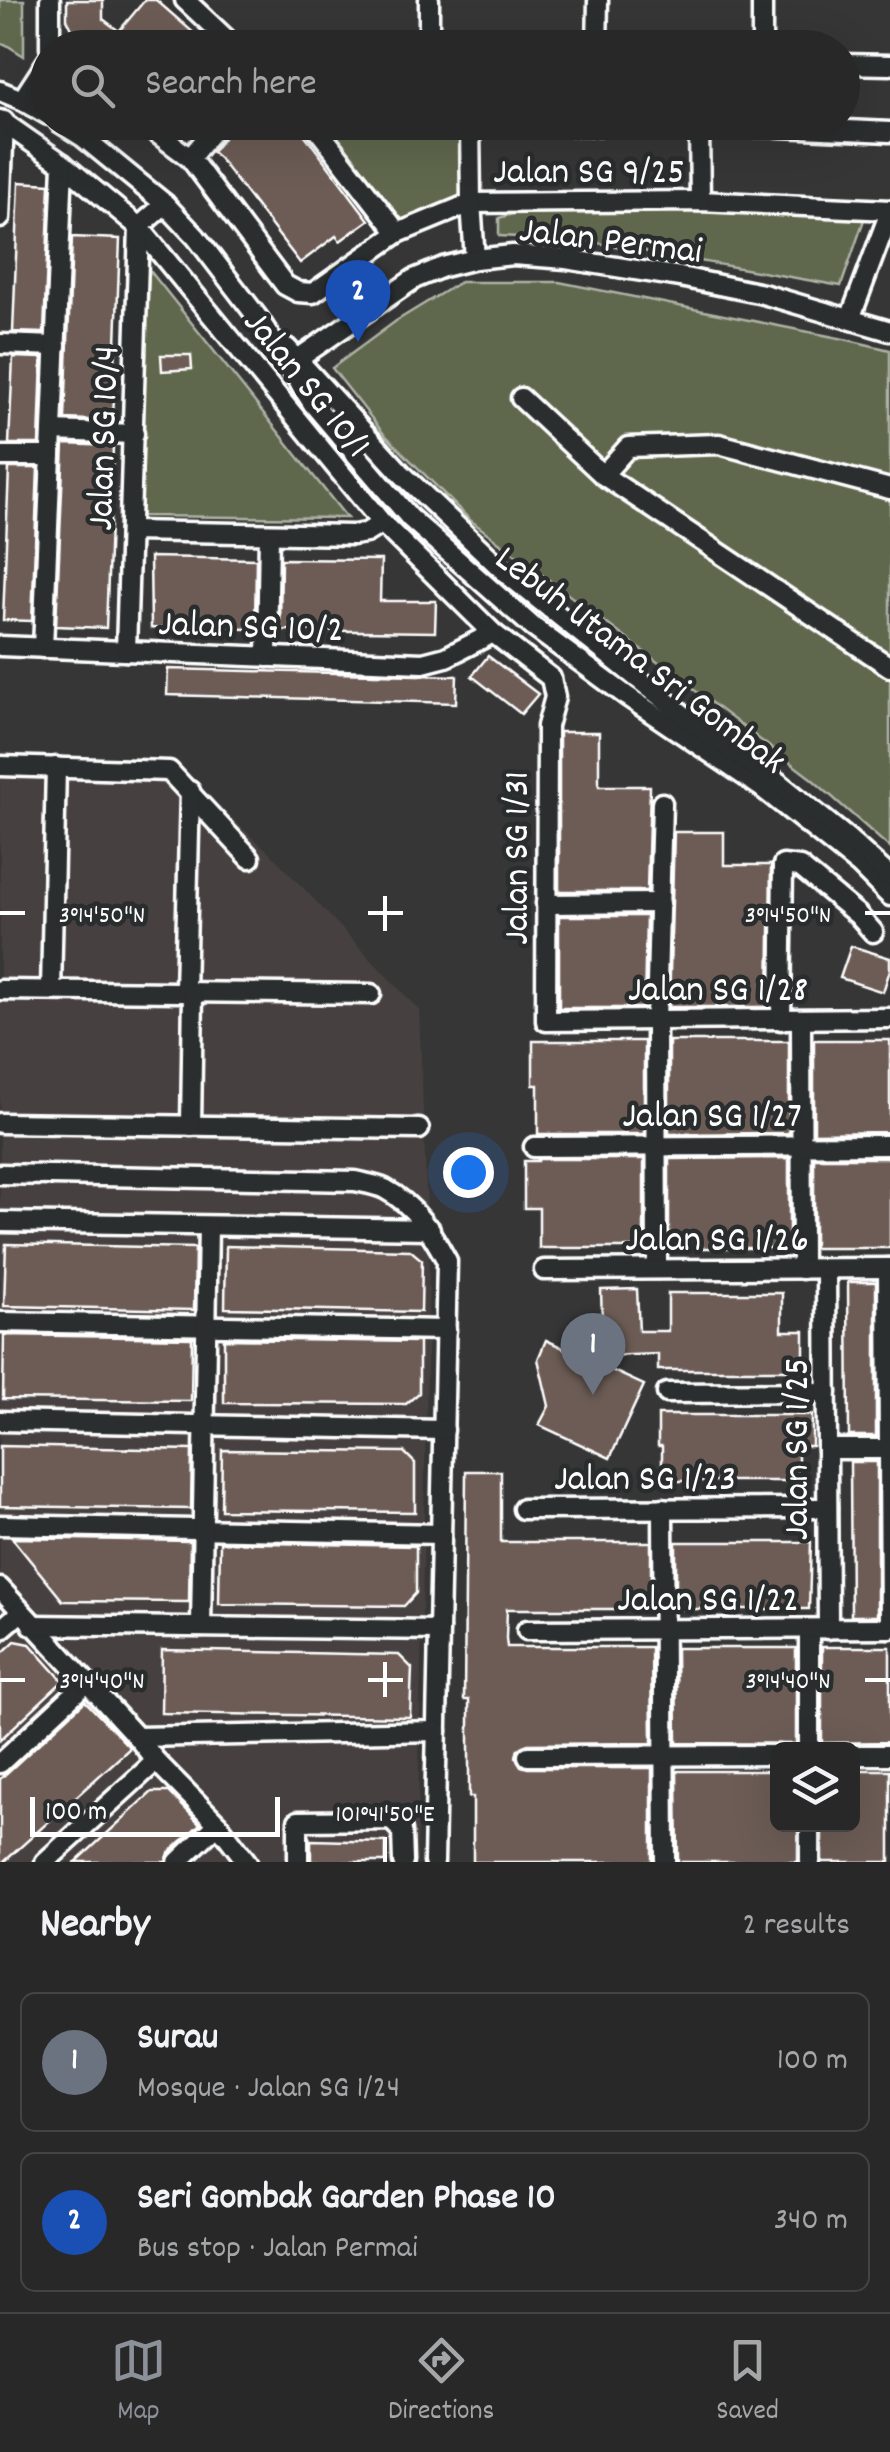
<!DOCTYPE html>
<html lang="en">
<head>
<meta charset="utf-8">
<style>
	body { margin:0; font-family:Dekko,sans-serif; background:#353434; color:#f1f3f6 }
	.controls { position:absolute; right:30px; bottom:30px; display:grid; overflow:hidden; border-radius:15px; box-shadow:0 10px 40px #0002 }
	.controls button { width:90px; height:90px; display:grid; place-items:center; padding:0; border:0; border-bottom:2px solid #454445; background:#292828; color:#f1f3f6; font:50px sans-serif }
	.scale { position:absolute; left:30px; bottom:25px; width:250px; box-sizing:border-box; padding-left:10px; border:5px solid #fff; border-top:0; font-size:28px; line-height:35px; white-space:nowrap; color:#fff; -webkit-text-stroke:8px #2a2d2e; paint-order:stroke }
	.you { position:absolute; left:468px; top:1172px; width:35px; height:35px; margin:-25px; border:8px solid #fff; border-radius:50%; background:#1a73e8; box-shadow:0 0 0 15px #1a73e833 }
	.badge { display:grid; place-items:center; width:65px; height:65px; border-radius:50%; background:#8c9099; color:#fff; font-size:32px; font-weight:700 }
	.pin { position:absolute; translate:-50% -82px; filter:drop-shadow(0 2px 5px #0008) }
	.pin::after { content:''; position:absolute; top:52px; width:35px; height:30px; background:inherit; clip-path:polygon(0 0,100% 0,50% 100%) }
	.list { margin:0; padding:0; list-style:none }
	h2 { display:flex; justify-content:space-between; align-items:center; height:130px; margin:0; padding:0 40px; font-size:42px }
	h2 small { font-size:32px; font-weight:400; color:#a5a6a8 }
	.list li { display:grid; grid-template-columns:65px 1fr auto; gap:30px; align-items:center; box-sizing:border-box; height:140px; margin:0 20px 20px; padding:0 20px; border:2px solid #454445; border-radius:15px }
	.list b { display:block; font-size:38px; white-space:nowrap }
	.list p { margin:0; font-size:32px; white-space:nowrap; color:#a5a6a8 }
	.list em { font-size:32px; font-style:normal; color:#a5a6a8 }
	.icon { flex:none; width:55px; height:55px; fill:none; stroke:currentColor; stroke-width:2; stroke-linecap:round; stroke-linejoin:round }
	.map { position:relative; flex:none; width:890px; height:1862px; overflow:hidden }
	.search { position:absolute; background:#292828; box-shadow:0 10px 40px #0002; left:30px; right:30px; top:30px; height:110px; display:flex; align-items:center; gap:25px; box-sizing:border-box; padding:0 35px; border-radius:55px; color:#a5a6a8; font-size:38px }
	.sheet { height:450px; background:#292828 }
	nav { display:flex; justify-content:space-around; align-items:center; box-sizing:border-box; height:140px; border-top:2px solid #454445; background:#292828; font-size:28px; color:#a5a6a8 }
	nav a { display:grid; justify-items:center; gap:5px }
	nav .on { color:#8c9099 }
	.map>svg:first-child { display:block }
	.built { fill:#47413f }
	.green { fill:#5e674e; stroke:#aeb3a6; stroke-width:2.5 }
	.building { fill:#6c5b54; stroke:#fff; stroke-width:2.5 }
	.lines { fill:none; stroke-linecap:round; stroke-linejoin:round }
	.minor-casing { stroke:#fff; stroke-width:25 }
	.minor { stroke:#2a2d2e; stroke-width:18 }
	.ticks { fill:none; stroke:#fff; stroke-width:4 }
	.labels { text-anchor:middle; stroke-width:9; stroke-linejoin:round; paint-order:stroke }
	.street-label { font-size:38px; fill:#fff; stroke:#2a2d2e }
	.ticks-label { font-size:25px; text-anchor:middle; fill:#fff; stroke:#2a2d2e; stroke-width:9; stroke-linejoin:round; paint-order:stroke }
</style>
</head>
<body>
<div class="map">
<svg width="890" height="1862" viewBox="0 0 890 1862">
	<rect width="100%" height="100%" fill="#373636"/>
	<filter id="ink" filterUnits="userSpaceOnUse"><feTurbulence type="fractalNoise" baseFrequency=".01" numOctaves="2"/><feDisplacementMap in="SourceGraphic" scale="20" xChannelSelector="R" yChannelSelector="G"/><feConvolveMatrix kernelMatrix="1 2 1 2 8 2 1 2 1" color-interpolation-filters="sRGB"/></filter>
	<g filter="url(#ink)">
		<!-- built -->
		<path class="built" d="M0 752 168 762 269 852 419 1010 429 1262 417 1862H0Z"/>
		<!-- green -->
		<g class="green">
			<path d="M0 0H24V56L5 44H0Z"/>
			<path d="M323 123H463L465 200 402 223Z"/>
			<path d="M536 207H754L866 214 841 286 581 240 499 236V218Z"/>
			<path d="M147 267 347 518 141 516Z"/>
			<path d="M460 282H559L844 339 890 350V848L812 779 470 520 384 434 332 368 396 321Z"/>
		</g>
		<!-- building -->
		<g class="building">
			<path d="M67 0H103V19L119 31 145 0H156L211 48H81L67 19Z"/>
			<path d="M232 122H295L369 220 340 241 336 236 300 263 219 158 212 152 230 130Z"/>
			<path d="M19 182 50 184 44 333 13 332Z"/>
			<path d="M72 237 120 239 113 421 65 419Z"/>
			<path d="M161 355H191L192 369 162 371Z"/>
			<path d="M13 357 42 358 39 444H9Z"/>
			<path d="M64 444 113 446 106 628 56 626Z"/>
			<path d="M9 468H38L32 621 3 620Z"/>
			<path d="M150 557 256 559 255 629 151 628Z"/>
			<path d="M281 559 381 560 380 601H436L435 632 280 630Z"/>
			<path d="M488 656 538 694 521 714 472 676Z"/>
			<path d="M168 669 457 676 456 703 167 695Z"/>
			<path d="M559 732H599V786H650L647 891H559Z"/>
			<path d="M674 832H724V865H771L769 1007H669Z"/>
			<path d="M559 916H646L644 1008H559Z"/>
			<path d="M851 946 890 958V970L883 992 840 978Z"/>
			<path d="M814 1040H890V1132L814 1133Z"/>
			<path d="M533 1041H644V1134H538V1085H533Z"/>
			<path d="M669 1041H789V1133L669 1134Z"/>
			<path d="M789 1158V1248H669V1159Z"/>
			<rect x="814" y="1158" width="76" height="90"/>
			<path d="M538 1159H644V1248H539V1208H524V1161H538Z"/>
			<path d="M6 1244 195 1248 194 1310 4 1306Z"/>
			<path d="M226 1246 410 1250 422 1260 421 1312 225 1308Z"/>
			<path d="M848 1282H876V1436H849Z"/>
			<path d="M637 1289 639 1331H668V1293H782V1331H804V1370H658V1354L603 1356 601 1290Z"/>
			<path d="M4 1335 192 1338 191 1401 3 1399Z"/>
			<path d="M224 1339 419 1342V1393L406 1404 224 1403Z"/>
			<path d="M546 1340 644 1385 610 1458 539 1425 549 1406 538 1359Z"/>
			<path d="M658 1415H812V1446H798V1481H662V1446H658Z"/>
			<path d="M0 1446 192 1450 191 1509 0 1506Z"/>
			<path d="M222 1450 404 1452 415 1463V1512L221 1510Z"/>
			<path d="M850 1462H877V1616H851Z"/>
			<path d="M466 1471H501V1542H651V1609H507L506 1638 507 1647H651L652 1743 528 1744 518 1749 516 1757 521 1766 528 1768H652V1862H473V1797H469V1700H464Z"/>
			<path d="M12 1538 190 1541 189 1602 63 1601Z"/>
			<path d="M220 1542 416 1546V1593L404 1606 219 1604Z"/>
			<path d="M676 1542H811L809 1609H676Z"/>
			<path d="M15 1641 30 1644 63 1681 0 1740V1655Z"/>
			<path d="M822 1647H890V1742L822 1743Z"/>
			<path d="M676 1648H796V1744L677 1743Z"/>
			<path d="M162 1650 399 1655 412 1668 410 1717 161 1713Z"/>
			<path d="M85 1701 130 1748 4 1862H0V1779Z"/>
			<path d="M852 1770H890V1862H822V1824H852Z"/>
			<path d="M677 1771H778V1824H798V1862H678Z"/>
			<path d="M152 1792H169L200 1824 169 1853 166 1862H76Z"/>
			<path d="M311 1840 386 1842V1862H311Z"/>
		</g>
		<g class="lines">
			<!-- minor casing -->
			<g class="minor-casing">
				<g id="minor">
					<path d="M50 0V48"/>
					<path d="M185 0 236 48"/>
					<path d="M429 0V48"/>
					<path d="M597 48 598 0"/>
					<path d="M762 48V0"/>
					<path d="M842 64 890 65"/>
					<path d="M0 91 22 100 48 115"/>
					<path d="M22 100 48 60"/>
					<path d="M0 120 63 164 139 227 382 523 493 633 551 678 555 697 547 726 546 1021 890 1018"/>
					<path d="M59 122 83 137 165 204 196 237 258 318 313 404 410 518 533 627 628 697 761 787 859 865 890 896"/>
					<path d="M142 122 190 158 285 285 298 292 313 293 398 233 471 203 700 201 890 210"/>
					<path d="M312 122 398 233"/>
					<path d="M470 122 471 203 475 259"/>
					<path d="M470 124 780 127 890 132"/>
					<path d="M699 126 700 201"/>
					<path d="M190 158 220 122"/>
					<path d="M0 218 4 121"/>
					<path d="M850 319 890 212"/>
					<path d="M0 344 56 346"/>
					<path d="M287 348 402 474 508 575 701 729 779 783 847 838 890 877"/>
					<path d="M289 365 414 279 443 267 475 259 513 255 566 259 680 277 763 294 890 331"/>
					<path d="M521 398 603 475"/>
					<path d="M52 431 134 434"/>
					<path d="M0 456H51"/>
					<path d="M890 489 719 444 628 447 603 475 890 667"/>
					<path d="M130 531 353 535 366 533 382 523"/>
					<path d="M0 646 423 663 446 657 493 633"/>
					<path d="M43 648 63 164"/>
					<path d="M126 651 139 227 165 204"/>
					<path d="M267 657 269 534"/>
					<path d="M0 766 169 771 250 858"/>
					<path d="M546 904 660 903"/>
					<path d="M0 990 371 994"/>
					<path d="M51 990 56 767"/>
					<path d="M185 991 190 791"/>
					<path d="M781 1020 783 865 800 867 858 915 873 932"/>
					<path d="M801 1020 802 1269"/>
					<path d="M0 1123 419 1129"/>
					<path d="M191 1126 193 992"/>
					<path d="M534 1147 890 1145"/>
					<path d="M0 1174 355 1181C364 1183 377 1185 385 1189 415 1205 432 1233 447 1261L434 1862"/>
					<path d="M0 1222 430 1229"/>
					<path d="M888 1268 890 1628"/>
					<path d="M657 1269 656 1020 662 803"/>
					<path d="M826 1269 828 1629"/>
					<path d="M544 1270 890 1268"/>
					<path d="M0 1322 446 1330"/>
					<path d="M667 1393 827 1392"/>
					<path d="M0 1421 444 1430"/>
					<path d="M827 1449H890"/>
					<path d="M663 1508 665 1862"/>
					<path d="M523 1509 827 1508"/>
					<path d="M0 1525 441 1534"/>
					<path d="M0 1588 137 1737 156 1761 218 1824 247 1862"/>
					<path d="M32 1625 439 1630"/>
					<path d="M201 1627 208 1226"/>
					<path d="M809 1629V1750"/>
					<path d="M0 1630 21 1612"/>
					<path d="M527 1630 890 1628"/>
					<path d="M137 1737 437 1731"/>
					<path d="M852 1755H890"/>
					<path d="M528 1756 778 1755"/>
					<path d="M0 1763 86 1683"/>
					<path d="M810 1824V1862"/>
					<path d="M45 1862 156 1761"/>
					<path d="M178 1862 218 1824"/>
					<path d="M298 1862V1821L391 1820 402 1831 403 1862"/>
				</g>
			</g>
			<!-- minor -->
			<use href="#minor" class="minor"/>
		</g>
	</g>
	<!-- ticks -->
	<path class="ticks" d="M385 896V931M0 913H25M368 913H403M865 913H890M385 1662V1697M0 1680H25M368 1680H403M865 1680H890M385 1837V1862"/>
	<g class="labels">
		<!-- street labels -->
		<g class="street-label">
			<text x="589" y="182">Jalan SG 9/25</text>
			<text transform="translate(611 238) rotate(7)" y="13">Jalan Permai</text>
			<text transform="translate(309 382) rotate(51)" y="13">Jalan SG 10/1</text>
			<text transform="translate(101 438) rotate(-88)" y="13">Jalan SG 10/4</text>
			<text transform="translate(251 624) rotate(2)" y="13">Jalan SG 10/2</text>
			<text transform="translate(642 658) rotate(37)" y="13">Lebuh Utama Sri Gombak</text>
			<text transform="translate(514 858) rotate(-90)" y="13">Jalan SG 1/31</text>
			<text x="718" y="1000">Jalan SG 1/28</text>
			<text x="712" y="1126">Jalan SG 1/27</text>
			<text x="717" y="1250">Jalan SG 1/26</text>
			<text transform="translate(794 1449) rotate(-90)" y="13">Jalan SG 1/25</text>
			<text x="645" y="1489">Jalan SG 1/23</text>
			<text x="708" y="1610">Jalan SG 1/22</text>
		</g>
	</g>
	<g class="ticks-label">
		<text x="102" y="922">3°14'50"N</text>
		<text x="788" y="922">3°14'50"N</text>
		<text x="102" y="1688">3°14'40"N</text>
		<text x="788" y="1688">3°14'40"N</text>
		<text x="385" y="1821">101°41'50"E</text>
	</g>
</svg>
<div class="controls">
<button><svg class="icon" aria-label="layers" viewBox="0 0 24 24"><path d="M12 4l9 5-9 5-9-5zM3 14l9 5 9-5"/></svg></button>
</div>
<div class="scale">100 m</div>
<div class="you"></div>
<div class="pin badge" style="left:593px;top:1395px;background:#6b7280">1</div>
<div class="pin badge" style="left:358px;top:342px;background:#1a4fb4">2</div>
<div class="search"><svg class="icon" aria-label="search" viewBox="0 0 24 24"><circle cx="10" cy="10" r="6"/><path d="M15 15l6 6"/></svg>Search here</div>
</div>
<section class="sheet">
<h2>Nearby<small>2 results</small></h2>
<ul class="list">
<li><span class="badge" style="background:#6b7280">1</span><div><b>Surau</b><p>Mosque · Jalan SG 1/24</p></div><em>100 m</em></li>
<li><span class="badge" style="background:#1a4fb4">2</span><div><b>Seri Gombak Garden Phase 10</b><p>Bus stop · Jalan Permai</p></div><em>340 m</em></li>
</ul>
</section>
<nav>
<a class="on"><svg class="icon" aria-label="map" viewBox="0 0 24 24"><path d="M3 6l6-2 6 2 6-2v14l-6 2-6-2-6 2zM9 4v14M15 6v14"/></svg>Map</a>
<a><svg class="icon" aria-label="directions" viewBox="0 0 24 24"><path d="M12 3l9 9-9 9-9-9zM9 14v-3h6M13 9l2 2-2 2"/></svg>Directions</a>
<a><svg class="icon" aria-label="saved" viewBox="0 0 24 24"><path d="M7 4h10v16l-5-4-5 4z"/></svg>Saved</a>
</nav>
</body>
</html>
